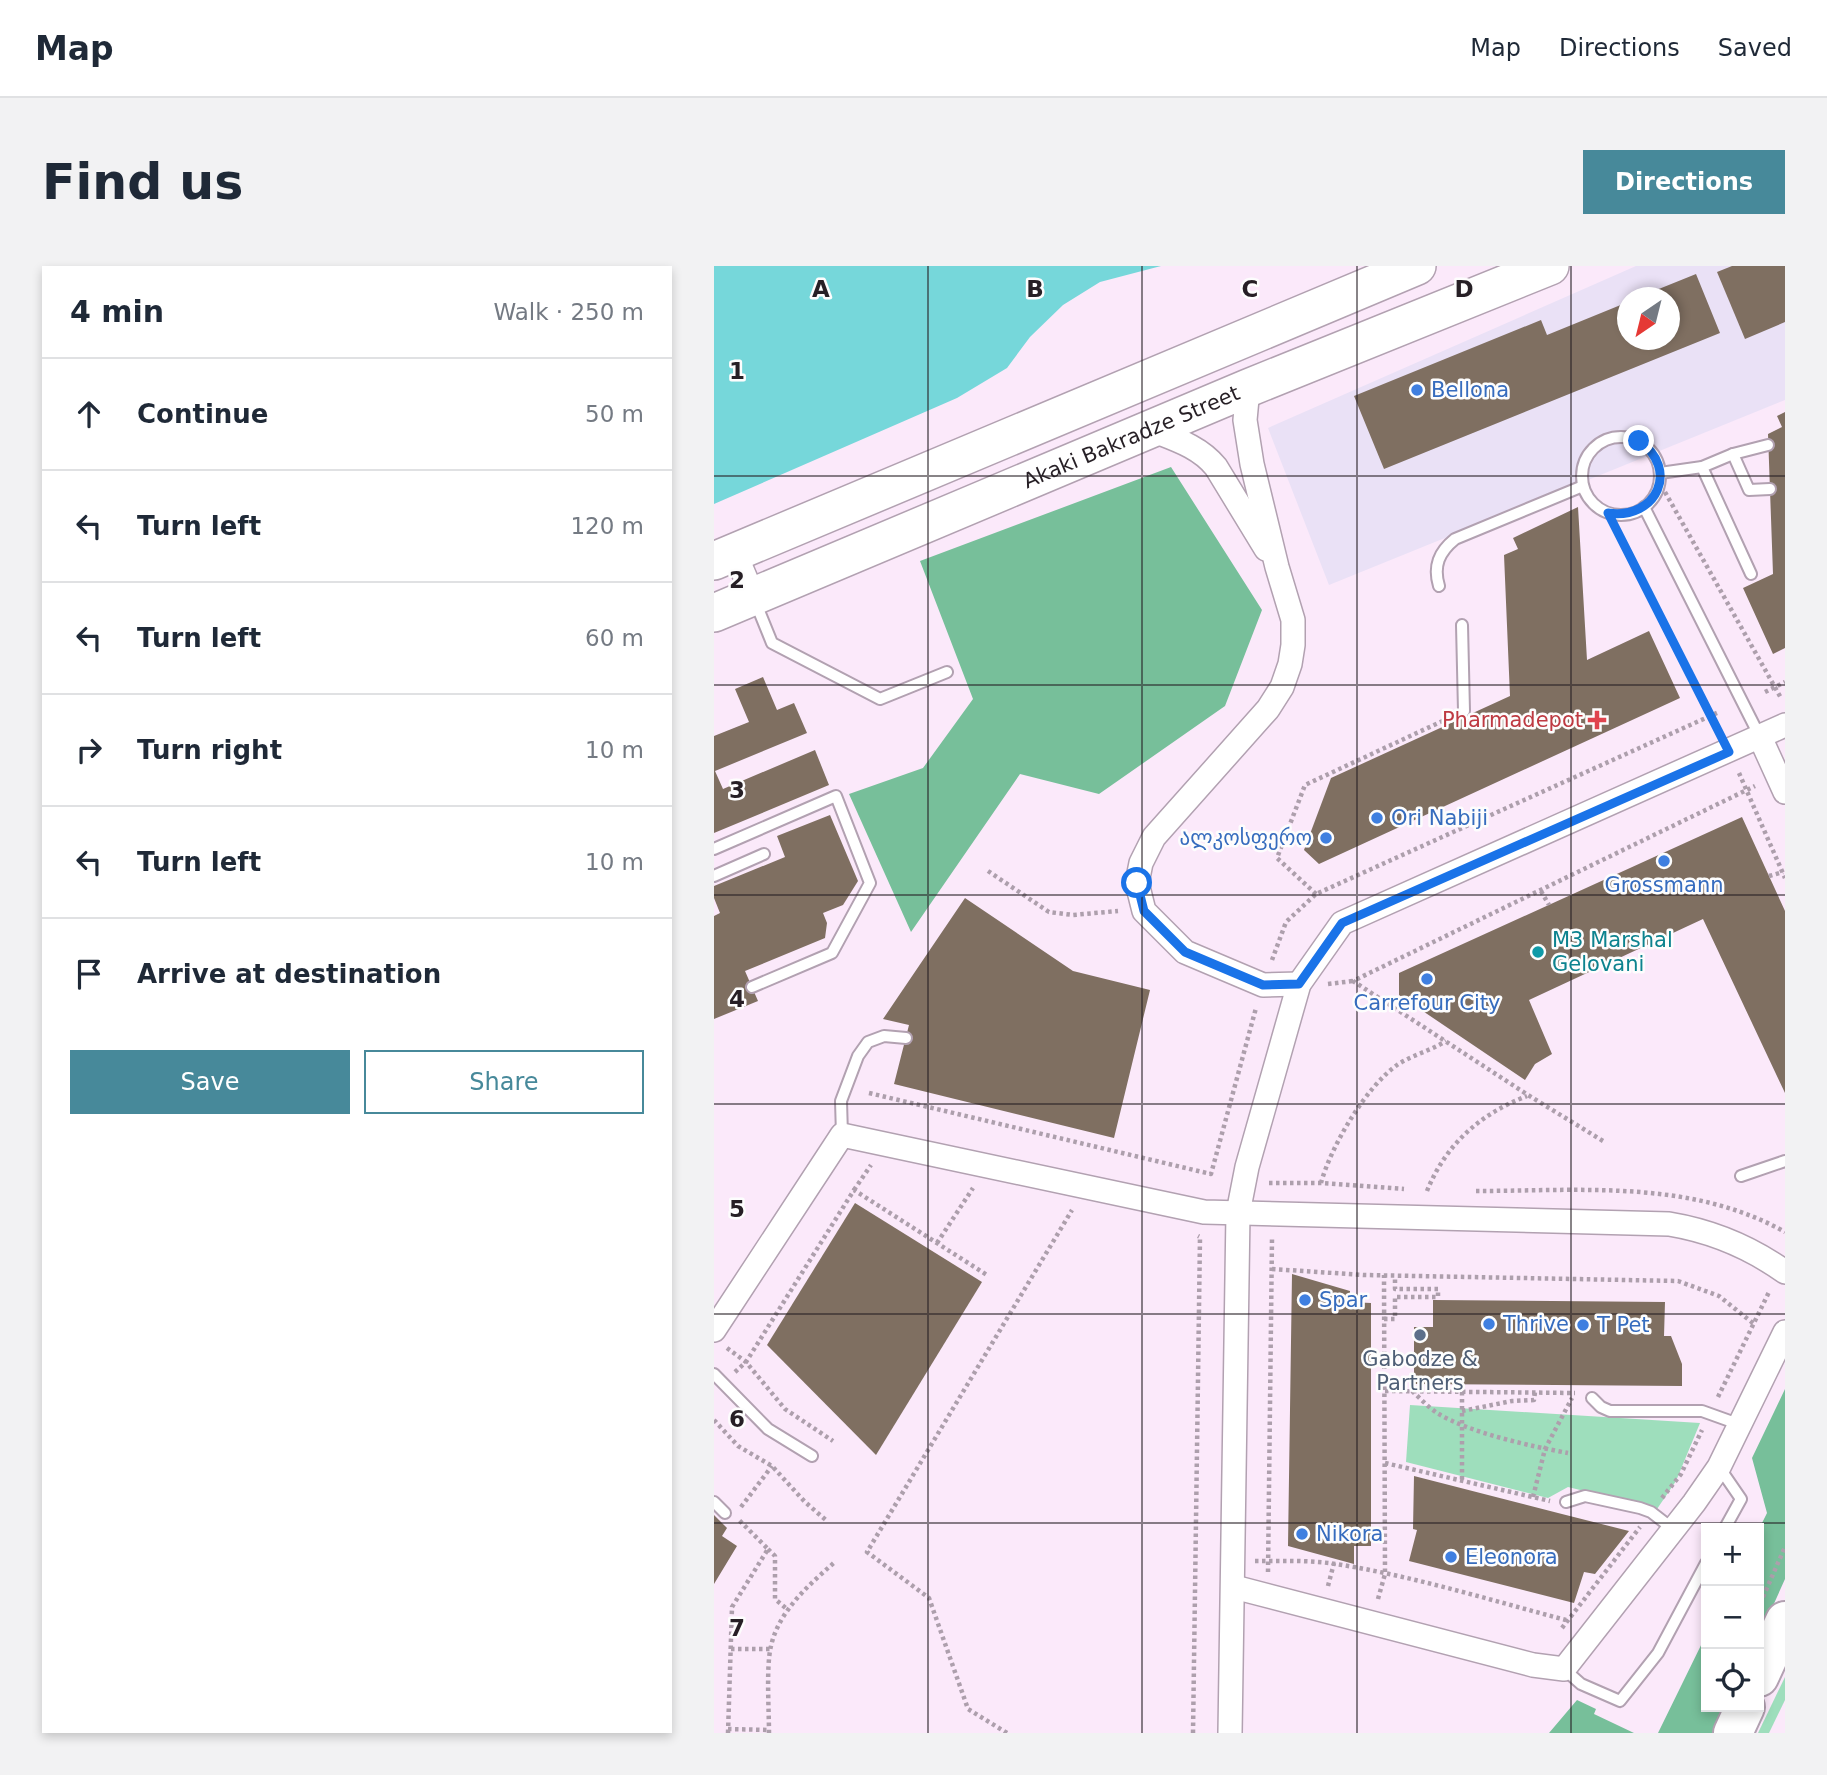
<!DOCTYPE html>
<html lang="en">
<head>
<meta charset="utf-8">
<style>
	body { margin:0; font-family:"DejaVu Sans","Noto Sans Georgian",sans-serif; background:#f2f2f3; color:#1f2937 }
	.controls { position:absolute; right:21px; bottom:21px; display:grid; overflow:hidden; border-radius:0px; box-shadow:0 4px 10px #0003 }
	.controls button { width:63px; height:63px; display:grid; place-items:center; padding:0; border:0; border-bottom:2px solid #e0e1e3; background:#fff; color:#1f2937; font:35px sans-serif }
	.compass { position:absolute; left:903px; top:21px; width:63px; height:63px; border-radius:50%; background:#fff; box-shadow:0 4px 10px #0003; rotate:215deg }
	.stop { position:absolute; width:21px; height:21px; margin:-16px; border:5px solid #1a73e8; border-radius:50%; background:#fff }
	.stop.end { background:#1a73e8; border-color:#fff; box-shadow:0 2px 7px #0008 }
	.list { margin:0; padding:0; list-style:none }
	h2 { display:flex; justify-content:space-between; align-items:center; height:91px; margin:0; padding:0 28px; font-size:30px }
	h2 small { font-size:23px; font-weight:400; color:#747a83 }
	.list li { display:grid; grid-template-columns:46px 1fr auto; gap:21px; align-items:center; box-sizing:border-box; height:112px; padding:0 28px; border-top:2px solid #e0e1e3 }
	.list b { display:block; font-size:26px; white-space:nowrap }
	.list em { font-size:23px; font-style:normal; color:#747a83 }
	.actions { display:flex; gap:14px; padding:21px 28px }
	.actions a { flex:1; padding:16px 0; border:2px solid #47899a; border-radius:0px; text-align:center; font-size:24px; color:#47899a }
	.actions .main { background:#47899a; color:#fff }
	.icon { flex:none; width:38px; height:38px; fill:none; stroke:currentColor; stroke-width:2; stroke-linecap:round; stroke-linejoin:round }
	.map { position:relative; flex:none; width:1071px; height:1467px; overflow:hidden; border-radius:0px }
	header { display:flex; align-items:center; gap:42px; box-sizing:border-box; height:98px; padding:0 35px; background:#fff; border-bottom:2px solid #e0e1e3 }
	header strong { font-size:33px }
	nav { display:flex; gap:38px; margin-inline-start:auto; font-size:24px }
	.intro { display:flex; align-items:center; justify-content:space-between; box-sizing:border-box; height:168px; padding:0 42px }
	h1 { margin:0; font-size:49px }
	.button { padding:18px 32px; border-radius:0px; background:#47899a; color:#fff; font-size:24px; font-weight:700 }
	main { display:flex; gap:42px; padding:0 42px }
	aside { flex:1; background:#fff; border-radius:0px; box-shadow:0 4px 10px #0003 }
	.map>svg:first-child { display:block }
	.commercial { fill:#eae1f6; fill-rule:evenodd }
	.green { fill:#9edebc }
	.forest { fill:#77bf9a }
	.water { fill:#76d7da }
	.building { fill:#7f6f61 }
	.lines { fill:none; stroke-linecap:round; stroke-linejoin:round }
	.service-casing { stroke:#b2a1b1; stroke-width:14 }
	.minor-casing { stroke:#b2a1b1; stroke-width:26 }
	.primary-casing { stroke:#b2a1b1; stroke-width:40 }
	.trunk-casing { stroke:#b2a1b1; stroke-width:42 }
	.path { stroke:#ad9fac; stroke-width:4.5; stroke-dasharray:3.5 3.5; stroke-linecap:butt }
	.service { stroke:#fff; stroke-width:10 }
	.minor { stroke:#fff; stroke-width:23 }
	.primary { stroke:#fff; stroke-width:37 }
	.trunk { stroke:#fff; stroke-width:38 }
	.route { stroke:#1a73e8; stroke-width:9 }
	.grid { fill:none; stroke:#261f25; stroke-width:2; stroke-opacity:0.55 }
	.shop-dot { fill:#3f7fe0; stroke:#fdfdfd; stroke-width:2.5 }
	.health-dot { fill:#e0444e; stroke:#fdfdfd; stroke-width:2.5 }
	.culture-dot { fill:#0f9aa8; stroke:#fdfdfd; stroke-width:2.5 }
	.service-dot { fill:#5c6f8a; stroke:#fdfdfd; stroke-width:2.5 }
	.labels { text-anchor:middle; stroke-width:5; stroke-linejoin:round; paint-order:stroke }
	.shop-label { font-size:21px; fill:#366cbe; stroke:#fdfdfd; text-anchor:start }
	.street-label { font-size:21px; fill:#261f25; stroke:#fdfdfd }
	.health-label { font-size:21px; fill:#be3a42; stroke:#fdfdfd; text-anchor:end }
	.culture-label { font-size:21px; fill:#0d838f; stroke:#fdfdfd; text-anchor:start }
	.service-label { font-size:21px; fill:#4e5e75; stroke:#fdfdfd }
	.grid-label { font-size:23px; text-anchor:middle; font-weight:bold; fill:#261f25; stroke:#fdfdfd; stroke-width:5; stroke-linejoin:round; paint-order:stroke }
</style>
</head>
<body>
<header>
<strong>Map</strong>
<nav><a>Map</a><a>Directions</a><a>Saved</a></nav>
</header>
<div class="intro"><h1>Find us</h1><a class="button">Directions</a></div>
<main>
<aside>
<h2>4 min<small>Walk · 250 m</small></h2>
<ul class="list">
<li><svg class="icon" aria-label="ahead" viewBox="0 0 24 24"><path d="M12 20V5M6 11l6-6 6 6"/></svg><div><b>Continue</b></div><em>50 m</em></li>
<li><svg class="icon" aria-label="left" viewBox="0 0 24 24"><path d="M17 20v-9H6M10 6l-5 5 5 5"/></svg><div><b>Turn left</b></div><em>120 m</em></li>
<li><svg class="icon" aria-label="left" viewBox="0 0 24 24"><path d="M17 20v-9H6M10 6l-5 5 5 5"/></svg><div><b>Turn left</b></div><em>60 m</em></li>
<li><svg class="icon" aria-label="right" viewBox="0 0 24 24"><path d="M7 20v-9h11M14 6l5 5-5 5"/></svg><div><b>Turn right</b></div><em>10 m</em></li>
<li><svg class="icon" aria-label="left" viewBox="0 0 24 24"><path d="M17 20v-9H6M10 6l-5 5 5 5"/></svg><div><b>Turn left</b></div><em>10 m</em></li>
<li><svg class="icon" aria-label="arrive" viewBox="0 0 24 24"><path d="M6 21V4h12l-3 4 3 4H6"/></svg><div><b>Arrive at destination</b></div></li>
</ul>
<div class="actions"><a class="main">Save</a><a>Share</a></div>
</aside>
<div class="map">
<svg width="1071" height="1467" viewBox="0 0 1071 1467">
	<rect width="100%" height="100%" fill="#fbe9fa"/>
	<!-- commercial -->
	<path class="commercial" d="M922 0H1071V134L615 319 554 162ZM914 32H956V74H914Z"/>
	<!-- green -->
	<g class="green">
		<path d="M696 1139 986 1157 962 1215 943 1243 854 1221 834 1232 692 1196Z"/>
		<path d="M1071 1411V1434L1055 1467H1044Z"/>
	</g>
	<!-- forest -->
	<g class="forest">
		<path d="M457 201 548 344 511 440 385 528 306 508 197 666 135 528 209 502 259 433 206 295Z"/>
		<path d="M1071 1123V1313L1045 1371V1263L1053 1247 1038 1192Z"/>
		<path d="M992 1369V1441H1013L1001 1467H944Z"/>
		<path d="M863 1434 882 1443 880 1448 920 1467H835Z"/>
	</g>
	<!-- water -->
	<path class="water" d="M0 0H447L386 16 349 39 316 71 293 102 243 132 0 238Z"/>
	<!-- building -->
	<g class="building">
		<path d="M1018 0H1071V56L1031 73 1003 6Z"/>
		<path d="M982 8 1006 67 670 203 640 130 827 54 833 69 914 36V74H956V32L925 31Z"/>
		<path d="M1071 146V382L1059 388 1029 322 1059 308 1054 168 1068 161 1063 150Z"/>
		<path d="M864 241 873 394 935 365 966 432 605 598 590 584 617 512 796 430 790 289 804 283 799 272Z"/>
		<path d="M49 411 63 444 80 437 93 467 1 505 9 523 101 484 115 519 0 567V470L35 456 21 423Z"/>
		<path d="M116 549 144 615 129 639 109 647 113 657 111 672 31 705 44 735 0 753V650L6 647 0 632V620L71 591 63 570Z"/>
		<path d="M1028 551 1071 645V827L989 653 815 734 838 788 821 798 811 814 685 729V707Z"/>
		<path d="M251 632 359 705 436 724 400 872 180 818 195 759 169 753Z"/>
		<path d="M141 937 268 1016 162 1189 53 1079Z"/>
		<path d="M578 1008 636 1025V1036L657 1037V1280H640V1298L574 1280Z"/>
		<path d="M719 1034 951 1036 950 1070H957L968 1098V1120L700 1118V1061H719Z"/>
		<path d="M700 1210 844 1247 915 1265 881 1308 870 1306 860 1337 695 1295 703 1264 699 1263Z"/>
		<path d="M0 1249 13 1262 8 1270 23 1280 0 1318Z"/>
	</g>
	<g class="lines">
		<!-- service casing -->
		<g class="service-casing">
			<g id="service">
				<circle cx="907" cy="210" r="39"/>
				<path d="M1019 188 1035 224 1056 223"/>
				<path d="M988 201 1037 308"/>
				<path d="M946 207 988 201 1019 188 1054 179"/>
				<path d="M930 241 1046 471"/>
				<path d="M725 320C719 300 725 286 741 273L869 220"/>
				<path d="M41 335 58 377 166 433 233 406"/>
				<path d="M748 359 750 445"/>
				<path d="M0 583 122 530 156 617 118 687 38 721"/>
				<path d="M0 610 50 588"/>
				<path d="M128 869 127 835 144 790 154 776 170 770 192 772"/>
				<path d="M1027 910 1071 895"/>
				<path d="M0 1108 54 1163 98 1190"/>
				<path d="M878 1132 887 1141 896 1145H988L1027 1159"/>
				<path d="M1005 1201 1027 1233 1011 1262"/>
				<path d="M0 1236 11 1247"/>
				<path d="M852 1236 871 1230 926 1242 937 1246 959 1263"/>
				<path d="M850 1403 867 1418 906 1435 944 1387 992 1297"/>
			</g>
		</g>
		<!-- minor casing -->
		<g class="minor-casing">
			<g id="minor">
				<path d="M534 122 531 154 538 198 563 301 579 354V379L576 398 568 421 554 443 440 571 427 597 423 617 430 645 471 686 549 719 585 718"/>
				<path d="M435 163C460 173 485 180 502 201L552 283"/>
				<path d="M21 287 40 332"/>
				<path d="M1046 471 1071 526"/>
				<path d="M0 1064 128 869 490 946 955 958C997 965 1036 981 1071 1006"/>
				<path d="M520 1321 819 1399 850 1403 980 1237 1005 1201 1071 1066"/>
				<path d="M516 1467 524 947 533 901 585 718 628 657 1071 459"/>
			</g>
		</g>
		<!-- primary casing -->
		<g class="primary-casing">
			<g id="primary">
				<path d="M0 295 703 0"/>
				<path id="s1" d="M0 347 534 122 836 0"/>
			</g>
		</g>
		<!-- trunk casing -->
		<g class="trunk-casing">
			<g id="trunk">
				<path d="M1045 1411 1071 1355"/>
				<path d="M1019 1467 1031 1441"/>
			</g>
		</g>
		<!-- path -->
		<g class="path">
			<path d="M951 226 1067 432"/>
			<path d="M894 247 1004 464"/>
			<path d="M1051 426 1071 416"/>
			<path d="M1025 507 1071 612"/>
			<path d="M274 605 335 646 359 649 404 645"/>
			<path d="M1055 610 1069 606"/>
			<path d="M827 625 835 639"/>
			<path d="M602 628 563 592 591 519 735 452"/>
			<path d="M558 694 572 656 602 628 1005 446"/>
			<path d="M614 718 639 715"/>
			<path d="M155 827 497 908 542 742"/>
			<path d="M889 875 814 829 639 715 1041 520"/>
			<path d="M555 917H607L690 923"/>
			<path d="M607 917C617 880 652 821 683 799 698 789 716 785 732 775"/>
			<path d="M140 924 157 899"/>
			<path d="M713 925C732 878 766 848 813 830"/>
			<path d="M762 925C865 925 977 913 1071 966"/>
			<path d="M223 977 259 922"/>
			<path d="M558 1003 650 1009 964 1015 1005 1030 1040 1058"/>
			<path d="M670 1053H681V1031H724V1023H681V1010"/>
			<path d="M13 1082 32 1096 71 1143 119 1175"/>
			<path d="M21 1106 32 1096 140 924 273 1009"/>
			<path d="M671 1125 861 1127"/>
			<path d="M698 1125C706 1132 714 1141 723 1147 756 1167 816 1180 854 1187"/>
			<path d="M748 1126V1215"/>
			<path d="M1004 1131 1055 1026"/>
			<path d="M748 1145 798 1135 820 1134 821 1126"/>
			<path d="M0 1154 24 1180 58 1200 91 1236 113 1255"/>
			<path d="M671 1197 836 1235"/>
			<path d="M819 1231 831 1183 858 1132"/>
			<path d="M948 1232 967 1208 988 1164"/>
			<path d="M27 1241 58 1200"/>
			<path d="M54 1283 61 1290V1333L74 1344"/>
			<path d="M541 1295C568 1295 595 1294 622 1298 699 1310 776 1334 852 1354"/>
			<path d="M554 1306 558 972"/>
			<path d="M614 1320 620 1297"/>
			<path d="M1049 1331 1071 1281"/>
			<path d="M664 1333 671 1308 670 1009"/>
			<path d="M848 1362 926 1261"/>
			<path d="M17 1383H56"/>
			<path d="M14 1463 55 1464"/>
			<path d="M14 1467 18 1341 54 1283 25 1254"/>
			<path d="M55 1467C55 1444 52 1400 57 1380 65 1344 96 1318 122 1295"/>
			<path d="M293 1467 254 1443 215 1332 153 1286 358 944"/>
			<path d="M479 1467 486 971 484 970"/>
		</g>
		<!-- service -->
		<use href="#service" class="service"/>
		<!-- minor -->
		<use href="#minor" class="minor"/>
		<!-- primary -->
		<use href="#primary" class="primary"/>
		<!-- trunk -->
		<use href="#trunk" class="trunk"/>
	</g>
	<g class="lines">
		<!-- route -->
		<path class="route" d="M423 617 430 645 471 686 549 719 585 718 628 657 1015 486 894 247C943 254 966 203 925 175"/>
	</g>
	<!-- grid -->
	<path class="grid" d="M214 0V1467M428 0V1467M643 0V1467M857 0V1467M0 210H1071M0 419H1071M0 629H1071M0 838H1071M0 1048H1071M0 1257H1071"/>
	<!-- markers -->
	<g class="shop-dot">
		<circle cx="703" cy="124" r="7"/>
		<circle cx="663" cy="552" r="7"/>
		<circle cx="612" cy="572" r="7"/>
		<circle cx="950" cy="595" r="7"/>
		<circle cx="713" cy="713" r="7"/>
		<circle cx="591" cy="1034" r="7"/>
		<circle cx="775" cy="1058" r="7"/>
		<circle cx="869" cy="1059" r="7"/>
		<circle cx="588" cy="1268" r="7"/>
		<circle cx="737" cy="1291" r="7"/>
	</g>
	<path class="health-dot" d="M879.5 443.5h7v7h7v7h-7v7h-7v-7h-7v-7h7z"/>
	<circle class="culture-dot" cx="824" cy="686" r="7"/>
	<circle class="service-dot" cx="706" cy="1069" r="7"/>
	<g class="labels">
		<!-- shop labels -->
		<g class="shop-label">
			<text x="717" y="131">Bellona</text>
			<text x="677" y="559">Ori Nabiji</text>
			<text x="598" y="579" text-anchor="end">ალკოსფერო</text>
			<text x="950" y="626" text-anchor="middle">Grossmann</text>
			<text x="713" y="744" text-anchor="middle">Carrefour City</text>
			<text x="605" y="1041">Spar</text>
			<text x="789" y="1065">Thrive</text>
			<text x="883" y="1066">T Pet</text>
			<text x="602" y="1275">Nikora</text>
			<text x="751" y="1298">Eleonora</text>
		</g>
		<!-- street labels -->
		<g class="street-label">
			<text dy="7" stroke="none"><textPath href="#s1" startOffset="453">Akaki Bakradze Street</textPath></text>
		</g>
		<!-- health labels -->
		<g class="health-label">
			<text x="869" y="461">Pharmadepot</text>
		</g>
		<!-- culture labels -->
		<g class="culture-label">
			<text x="838" y="681">M3 Marshal<tspan x="838" dy="24">Gelovani</tspan></text>
		</g>
		<!-- service labels -->
		<g class="service-label">
			<text x="706" y="1100">Gabodze &amp;<tspan x="706" dy="24">Partners</tspan></text>
		</g>
	</g>
	<g class="grid-label">
		<text x="107" y="31">A</text>
		<text x="321" y="31">B</text>
		<text x="536" y="31">C</text>
		<text x="750" y="31">D</text>
		<text x="23" y="113">1</text>
		<text x="23" y="322">2</text>
		<text x="23" y="532">3</text>
		<text x="23" y="741">4</text>
		<text x="23" y="951">5</text>
		<text x="23" y="1161">6</text>
		<text x="23" y="1370">7</text>
	</g>
</svg>
<div class="controls">
<button>+</button>
<button>−</button>
<button><svg class="icon" aria-label="locate" viewBox="0 0 24 24"><circle cx="12" cy="12" r="6"/><path d="M12 2v4M12 18v4M2 12h4M18 12h4"/></svg></button>
</div>
<svg class="compass" viewBox="-18 -18 36 36"><path d="M0-13l5 13h-10z" fill="#e53935"/><path d="M0 13l5-13h-10z" fill="#747a83"/></svg>
<div class="stop" style="left:423px;top:617px"></div>
<div class="stop end" style="left:925px;top:175px"></div>
</div>
</main>
</body>
</html>
